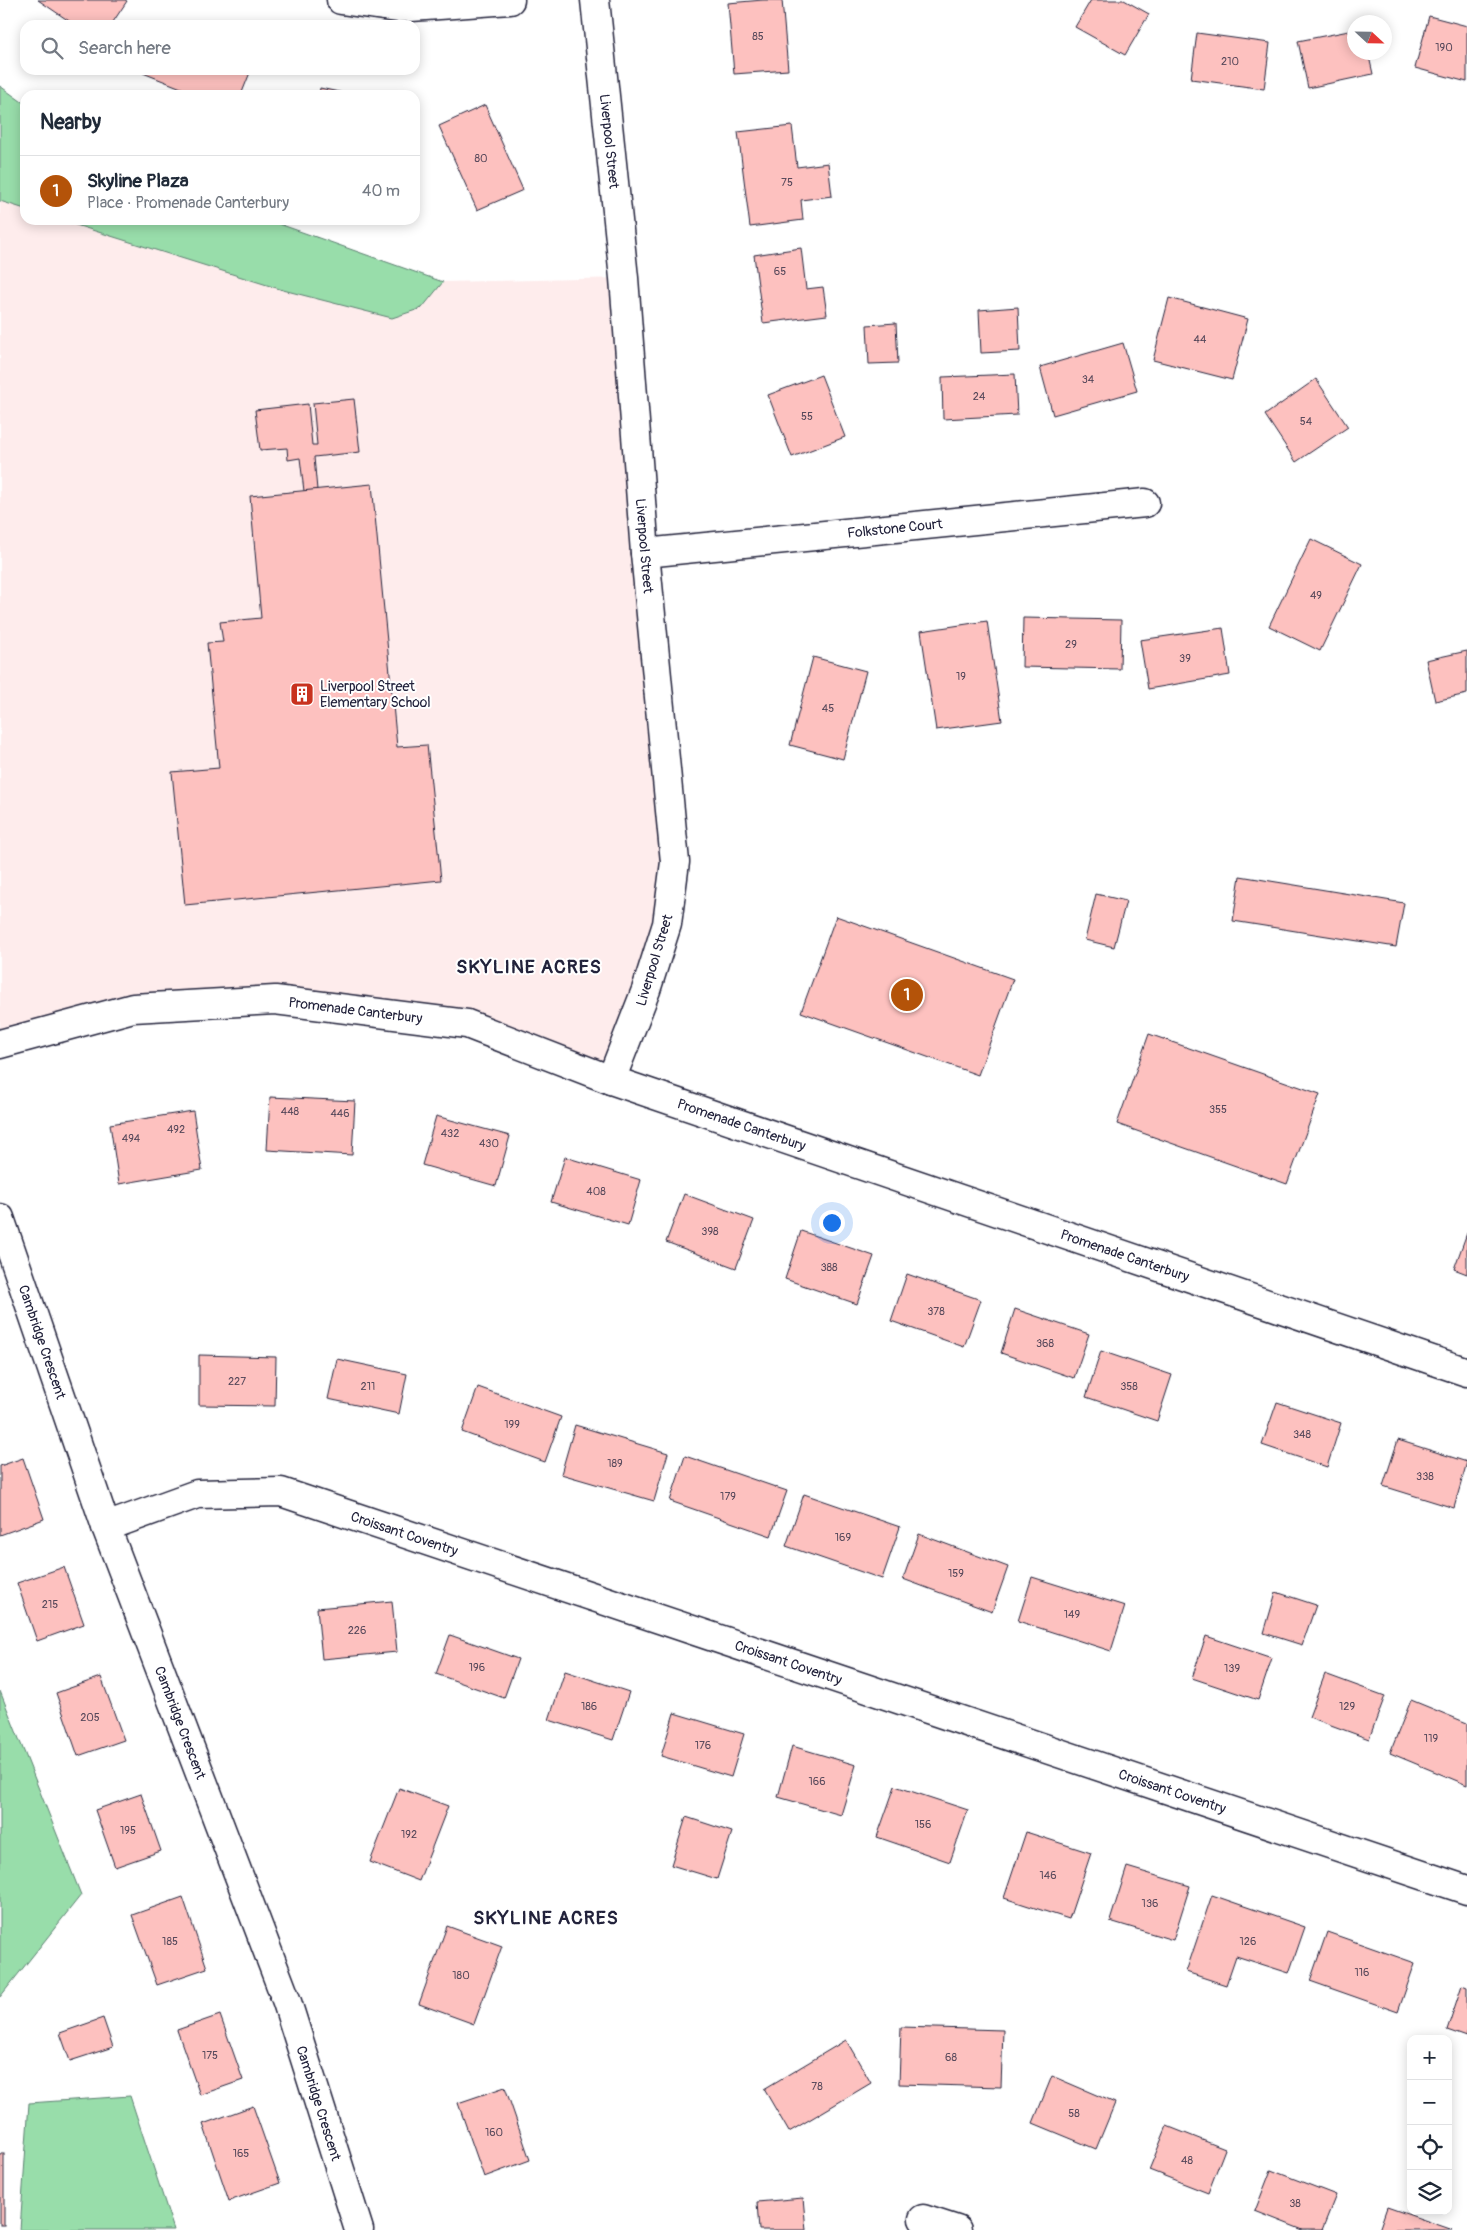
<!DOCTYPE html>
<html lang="en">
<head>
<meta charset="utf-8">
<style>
	body { margin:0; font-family:Pangolin,sans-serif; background:#f2f2f3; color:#1f2937 }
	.controls { position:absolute; right:15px; bottom:15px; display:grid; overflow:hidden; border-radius:10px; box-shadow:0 2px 12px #0003 }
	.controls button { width:45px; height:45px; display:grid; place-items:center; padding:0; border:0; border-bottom:1px solid #e0e1e3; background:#fff; color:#1f2937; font:25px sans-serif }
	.compass { position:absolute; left:1347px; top:15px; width:45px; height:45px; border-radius:50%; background:#fff; box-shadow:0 2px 12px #0003; rotate:112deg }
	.you { position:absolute; left:831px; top:1222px; width:18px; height:18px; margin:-12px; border:4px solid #fff; border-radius:50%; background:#1a73e8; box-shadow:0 0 0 8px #1a73e833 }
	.badge { display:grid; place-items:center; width:32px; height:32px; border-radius:50%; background:#b45309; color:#fff; font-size:16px; font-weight:700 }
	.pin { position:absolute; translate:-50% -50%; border:2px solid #fff; box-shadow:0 1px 5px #0006 }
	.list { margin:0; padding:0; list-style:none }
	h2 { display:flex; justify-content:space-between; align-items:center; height:65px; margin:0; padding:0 20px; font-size:21px }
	h2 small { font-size:16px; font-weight:400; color:#747a83 }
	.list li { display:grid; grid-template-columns:32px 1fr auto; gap:15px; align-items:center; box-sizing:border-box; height:70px; padding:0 20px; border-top:1px solid #e0e1e3 }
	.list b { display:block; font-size:19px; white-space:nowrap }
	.list p { margin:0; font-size:16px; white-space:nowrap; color:#747a83 }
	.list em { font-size:16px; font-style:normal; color:#747a83 }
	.icon { flex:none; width:28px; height:28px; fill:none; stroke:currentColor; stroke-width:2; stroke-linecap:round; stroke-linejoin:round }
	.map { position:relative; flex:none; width:1467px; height:2230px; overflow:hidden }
	.search { position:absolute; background:#fff; box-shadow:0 2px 12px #0003; left:20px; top:20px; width:400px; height:55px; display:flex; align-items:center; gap:12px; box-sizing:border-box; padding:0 18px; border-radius:15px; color:#747a83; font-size:19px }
	.panel { position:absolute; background:#fff; box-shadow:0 2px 12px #0003; left:20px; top:90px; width:400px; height:135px; border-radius:15px }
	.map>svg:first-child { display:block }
	.built { fill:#feecec }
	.green { fill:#98ddaa; stroke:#5d8072 }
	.building { fill:#fdc1bf; stroke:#22223b }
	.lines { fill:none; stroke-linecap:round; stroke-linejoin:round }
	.street-casing { stroke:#22223b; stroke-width:31 }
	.secondary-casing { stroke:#22223b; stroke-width:31 }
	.street { stroke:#fff; stroke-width:28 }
	.secondary { stroke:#fff; stroke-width:28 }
	.labels { text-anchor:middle; stroke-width:4; stroke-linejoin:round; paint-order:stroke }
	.number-label { font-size:11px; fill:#594a5c }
	.street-label { font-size:14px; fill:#22223b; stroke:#fff }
	.poi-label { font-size:14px; fill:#22223b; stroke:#fff; text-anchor:start }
	.district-label { font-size:19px; font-weight:bold; letter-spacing:1px; fill:#22223b; stroke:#fff }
</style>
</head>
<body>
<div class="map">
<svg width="1467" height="2230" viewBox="0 0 1467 2230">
	<rect width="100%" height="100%" fill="#fff"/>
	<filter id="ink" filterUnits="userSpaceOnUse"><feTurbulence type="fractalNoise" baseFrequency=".02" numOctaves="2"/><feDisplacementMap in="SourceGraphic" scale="10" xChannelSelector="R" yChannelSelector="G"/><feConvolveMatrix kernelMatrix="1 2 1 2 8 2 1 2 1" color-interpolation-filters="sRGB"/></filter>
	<g filter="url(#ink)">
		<!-- built -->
		<path class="built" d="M25 184V220H268L443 282 624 278 675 862 611 1080 467 1024 275 1000 0 1046V189Z"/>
		<!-- green -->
		<g class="green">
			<path d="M0 86 25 104V209L0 201Z"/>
			<path d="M60 220H268L443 282 422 308 392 318 283 290Z"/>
			<path d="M0 1691 81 1895 0 1997Z"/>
			<path d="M130 2096 174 2230H20L29 2103Z"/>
		</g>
		<!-- building -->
		<g class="building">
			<path d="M38 0H125L127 1 111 25H75Z"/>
			<path d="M763 0H782L788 70 734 74 728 3Z"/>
			<path d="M1091 0H1124L1149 14 1125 55 1075 27Z"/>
			<path d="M1429 16 1467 26V82L1415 68Z"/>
			<path d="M1354 30V52H1368L1373 74 1308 88 1298 41Z"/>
			<path d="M1197 33 1270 43 1264 89 1191 79Z"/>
			<path d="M144 70H251L241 95H199L143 73Z"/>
			<path d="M320 88 353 95H319Z"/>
			<path d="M485 105 523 190 477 210 439 126Z"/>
			<path d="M792 126 797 167 828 163 832 196 801 200 803 220 750 227 738 132Z"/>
			<path d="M801 248 806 289 823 287 827 315 763 323 754 255Z"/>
			<path d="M1169 298 1248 319 1232 380 1153 360Z"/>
			<path d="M1018 307 1020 351 981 353 979 310Z"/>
			<path d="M896 323 898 363 869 364 867 325Z"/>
			<path d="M1123 343 1137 391 1053 415 1040 367Z"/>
			<path d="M1015 374 1017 415 943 419 942 377Z"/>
			<path d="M821 375 845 437 792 457 768 395Z"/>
			<path d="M1316 379 1348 427 1296 462 1265 415Z"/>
			<path d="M354 399 360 452 314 457 317 490 304 491 300 458 288 460 287 448 260 450 255 410 308 404 312 445H317L313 403Z"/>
			<path d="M372 484 397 747 427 745 441 880 185 905 172 772 219 768 207 643 223 642 220 622 261 618 250 496Z"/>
			<path d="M1311 539 1362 564 1320 651 1269 626Z"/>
			<path d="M1023 618 1121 620 1120 669 1022 667Z"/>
			<path d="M987 621 1002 721 936 730 921 631Z"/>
			<path d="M1223 628 1230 675 1148 689 1140 640Z"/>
			<path d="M1467 651V694L1435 701 1426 660Z"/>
			<path d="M813 657 866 671 843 759 790 745Z"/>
			<path d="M1240 876 1404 903 1396 947 1233 921Z"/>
			<path d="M1096 894 1126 901 1114 947 1085 940Z"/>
			<path d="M836 916 1013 979 978 1075 801 1012Z"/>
			<path d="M1149 1034 1320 1094 1287 1184 1117 1124Z"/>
			<path d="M270 1097 355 1101 352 1155 267 1150Z"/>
			<path d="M193 1111 202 1170 119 1184 110 1124Z"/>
			<path d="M436 1116 510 1136 496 1186 422 1165Z"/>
			<path d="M565 1157 641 1180 628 1225 551 1202Z"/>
			<path d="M684 1194 754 1220 736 1268 666 1242Z"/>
			<path d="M801 1231 874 1256 857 1304 785 1279Z"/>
			<path d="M1467 1233V1274L1454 1269Z"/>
			<path d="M907 1274 981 1300 964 1347 891 1321Z"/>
			<path d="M1015 1309 1089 1334 1074 1378 1001 1353Z"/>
			<path d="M1101 1351 1172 1375 1157 1421 1086 1397Z"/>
			<path d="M199 1355 276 1357 275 1406 199 1405Z"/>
			<path d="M337 1359 407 1374 399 1414 328 1399Z"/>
			<path d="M478 1387 561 1417 545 1462 462 1432Z"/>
			<path d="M1277 1402 1341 1423 1327 1467 1262 1445Z"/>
			<path d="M575 1425 668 1453 654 1501 561 1474Z"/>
			<path d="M1398 1440 1467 1462 1454 1508 1383 1486Z"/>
			<path d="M685 1456 787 1491 771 1536 670 1501Z"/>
			<path d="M23 1458 44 1519 0 1535V1466Z"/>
			<path d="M804 1494 900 1527 882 1579 786 1546Z"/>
			<path d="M919 1534 1008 1567 992 1612 903 1579Z"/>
			<path d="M64 1567 84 1624 37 1641 17 1583Z"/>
			<path d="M1032 1577 1125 1606 1111 1651 1018 1621Z"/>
			<path d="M1276 1592 1316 1605 1302 1645 1264 1633Z"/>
			<path d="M392 1601 397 1652 322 1659 317 1608Z"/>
			<path d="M450 1635 518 1659 504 1698 436 1674Z"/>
			<path d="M1206 1636 1272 1658 1258 1700 1192 1678Z"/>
			<path d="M565 1671 629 1692 613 1740 549 1720Z"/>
			<path d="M1325 1674 1385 1696 1369 1739 1309 1717Z"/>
			<path d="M101 1677 124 1740 78 1756 56 1693Z"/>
			<path d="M1411 1700 1467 1723V1785L1390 1753Z"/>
			<path d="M674 1713 744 1734 731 1777 661 1756Z"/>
			<path d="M792 1746 856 1765 841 1815 778 1797Z"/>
			<path d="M895 1786 968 1810 950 1862 877 1837Z"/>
			<path d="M399 1788 448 1806 419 1881 370 1862Z"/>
			<path d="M141 1794 161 1851 115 1867 95 1810Z"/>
			<path d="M686 1817 732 1832 717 1879 671 1865Z"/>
			<path d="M1026 1832 1091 1853 1069 1919 1004 1898Z"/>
			<path d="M1127 1867 1190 1886 1173 1940 1110 1921Z"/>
			<path d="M1212 1895 1305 1927 1289 1973 1236 1956 1226 1985 1186 1972Z"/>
			<path d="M183 1897 207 1968 157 1985 132 1915Z"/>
			<path d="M447 1926 502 1946 474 2024 419 2004Z"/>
			<path d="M1327 1932 1415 1963 1398 2012 1310 1981Z"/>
			<path d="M1462 1985 1467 1987V2037L1447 2030Z"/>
			<path d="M220 2015 243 2080 200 2095 177 2030Z"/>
			<path d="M103 2018 113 2047 70 2061 60 2033Z"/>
			<path d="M901 2027 1003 2030 1001 2087 899 2084Z"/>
			<path d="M846 2040 871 2083 789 2132 764 2089Z"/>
			<path d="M1052 2076 1115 2103 1096 2149 1033 2123Z"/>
			<path d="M505 2087 530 2160 484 2177 458 2103Z"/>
			<path d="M253 2106 280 2183 229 2201 203 2124Z"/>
			<path d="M1167 2126 1225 2149 1208 2193 1149 2170Z"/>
			<rect x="0" y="2154" width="4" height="71"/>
			<path d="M1271 2170 1336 2195 1322 2230H1303L1255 2211Z"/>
			<path d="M803 2198 806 2230H759L757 2202Z"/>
			<path d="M1387 2207 1453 2230H1379Z"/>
		</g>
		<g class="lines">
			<!-- street casing -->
			<g class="street-casing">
				<g id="street">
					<path d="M341 0 397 8 510 0"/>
					<path id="s1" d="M645 553 1145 503"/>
					<path id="s2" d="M0 1218 106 1527 287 2002 359 2230"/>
					<path id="s3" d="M106 1527 197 1494 281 1492 1467 1890"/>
					<path d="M923 2219 957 2230"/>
				</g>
			</g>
			<!-- secondary casing -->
			<g class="secondary-casing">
				<g id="secondary">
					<path id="s4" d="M595 0 624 278 645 553 675 862 667 924 646 990 611 1080"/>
					<path id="s5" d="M0 1044 133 1008 275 1000 467 1024 611 1080 1467 1372"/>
				</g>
			</g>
			<!-- street -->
			<use href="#street" class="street"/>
			<!-- secondary -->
			<use href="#secondary" class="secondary"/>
		</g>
	</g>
	<!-- icons -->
	<defs>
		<g id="building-square" transform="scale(1.25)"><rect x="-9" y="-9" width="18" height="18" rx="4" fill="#c8321e" stroke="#fff"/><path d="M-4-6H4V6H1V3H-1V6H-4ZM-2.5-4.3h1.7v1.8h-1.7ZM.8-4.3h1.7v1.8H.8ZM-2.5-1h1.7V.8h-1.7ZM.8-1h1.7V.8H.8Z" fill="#fff"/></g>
	</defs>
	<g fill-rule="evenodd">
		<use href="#building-square" x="302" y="694"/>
	</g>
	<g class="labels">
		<!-- number labels -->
		<g class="number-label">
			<text x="758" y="40">85</text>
			<text x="1444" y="51">190</text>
			<text x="1230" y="65">210</text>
			<text x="481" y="162">80</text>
			<text x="787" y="186">75</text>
			<text x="780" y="275">65</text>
			<text x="1200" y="343">44</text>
			<text x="1088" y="383">34</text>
			<text x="979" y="400">24</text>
			<text x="807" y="420">55</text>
			<text x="1306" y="425">54</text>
			<text x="1316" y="599">49</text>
			<text x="1071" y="648">29</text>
			<text x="1185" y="662">39</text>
			<text x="961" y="680">19</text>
			<text x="828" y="712">45</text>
			<text x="1218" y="1113">355</text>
			<text x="290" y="1115">448</text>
			<text x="340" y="1117">446</text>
			<text x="176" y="1133">492</text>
			<text x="450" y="1137">432</text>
			<text x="131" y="1142">494</text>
			<text x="489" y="1147">430</text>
			<text x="596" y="1195">408</text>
			<text x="710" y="1235">398</text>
			<text x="829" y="1271">388</text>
			<text x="936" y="1315">378</text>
			<text x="1045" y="1347">368</text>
			<text x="237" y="1385">227</text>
			<text x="368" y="1390">211</text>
			<text x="1129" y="1390">358</text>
			<text x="512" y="1428">199</text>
			<text x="1302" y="1438">348</text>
			<text x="615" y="1467">189</text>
			<text x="1425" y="1480">338</text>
			<text x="728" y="1500">179</text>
			<text x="843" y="1541">169</text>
			<text x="956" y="1577">159</text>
			<text x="50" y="1608">215</text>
			<text x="1072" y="1618">149</text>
			<text x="357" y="1634">226</text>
			<text x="477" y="1671">196</text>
			<text x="1232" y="1672">139</text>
			<text x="589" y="1710">186</text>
			<text x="1347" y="1710">129</text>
			<text x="90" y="1721">205</text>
			<text x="1431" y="1742">119</text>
			<text x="703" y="1749">176</text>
			<text x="817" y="1785">166</text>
			<text x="923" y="1828">156</text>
			<text x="128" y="1834">195</text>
			<text x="409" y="1838">192</text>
			<text x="1048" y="1879">146</text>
			<text x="1150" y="1907">136</text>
			<text x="170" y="1945">185</text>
			<text x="1248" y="1945">126</text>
			<text x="1362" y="1976">116</text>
			<text x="461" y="1979">180</text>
			<text x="210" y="2059">175</text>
			<text x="951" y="2061">68</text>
			<text x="817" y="2090">78</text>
			<text x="1074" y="2117">58</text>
			<text x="494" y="2136">160</text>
			<text x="241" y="2157">165</text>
			<text x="1187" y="2164">48</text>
			<text x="1295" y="2207">38</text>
		</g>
		<!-- street labels -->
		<g class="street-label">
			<text dy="5" stroke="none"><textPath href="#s4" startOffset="142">Liverpool Street</textPath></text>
			<text dy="5" stroke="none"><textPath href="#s1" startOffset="251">Folkstone Court</textPath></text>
			<text dy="5" stroke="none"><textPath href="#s4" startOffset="548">Liverpool Street</textPath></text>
			<text transform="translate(654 960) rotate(-73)" y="5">Liverpool Street</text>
			<text dy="5" stroke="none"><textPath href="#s5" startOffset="361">Promenade Canterbury</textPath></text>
			<text dy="5" stroke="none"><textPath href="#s5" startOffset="766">Promenade Canterbury</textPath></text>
			<text dy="5" stroke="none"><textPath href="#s5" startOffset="1171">Promenade Canterbury</textPath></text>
			<text dy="5" stroke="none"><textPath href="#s2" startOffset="131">Cambridge Crescent</textPath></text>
			<text dy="5" stroke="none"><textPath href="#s3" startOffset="311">Croissant Coventry</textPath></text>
			<text dy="5" stroke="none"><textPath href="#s3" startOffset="716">Croissant Coventry</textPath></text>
			<text dy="5" stroke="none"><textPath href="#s2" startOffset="536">Cambridge Crescent</textPath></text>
			<text dy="5" stroke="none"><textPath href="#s3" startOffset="1121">Croissant Coventry</textPath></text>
			<text dy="5" stroke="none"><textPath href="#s2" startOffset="941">Cambridge Crescent</textPath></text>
		</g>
		<!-- poi labels -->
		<g class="poi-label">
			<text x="320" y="691">Liverpool Street<tspan x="320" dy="16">Elementary School</tspan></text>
		</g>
		<!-- district labels -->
		<g class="district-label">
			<text x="529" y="973">SKYLINE ACRES</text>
			<text x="546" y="1924">SKYLINE ACRES</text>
		</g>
	</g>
</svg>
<div class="controls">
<button>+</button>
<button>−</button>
<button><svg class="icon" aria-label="locate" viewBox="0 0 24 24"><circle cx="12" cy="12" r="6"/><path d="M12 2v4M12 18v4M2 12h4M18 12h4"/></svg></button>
<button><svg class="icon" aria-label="layers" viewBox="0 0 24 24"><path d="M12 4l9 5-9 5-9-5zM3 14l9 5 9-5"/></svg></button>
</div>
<svg class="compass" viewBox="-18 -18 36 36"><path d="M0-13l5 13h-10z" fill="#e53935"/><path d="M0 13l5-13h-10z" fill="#747a83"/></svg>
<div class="you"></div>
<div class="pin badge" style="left:907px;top:995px">1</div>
<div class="search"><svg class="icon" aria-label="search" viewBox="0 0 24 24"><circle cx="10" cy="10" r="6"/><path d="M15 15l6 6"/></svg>Search here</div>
<section class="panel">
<h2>Nearby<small></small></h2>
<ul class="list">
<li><span class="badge">1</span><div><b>Skyline Plaza</b><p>Place · Promenade Canterbury</p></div><em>40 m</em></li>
</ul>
</section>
</div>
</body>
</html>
